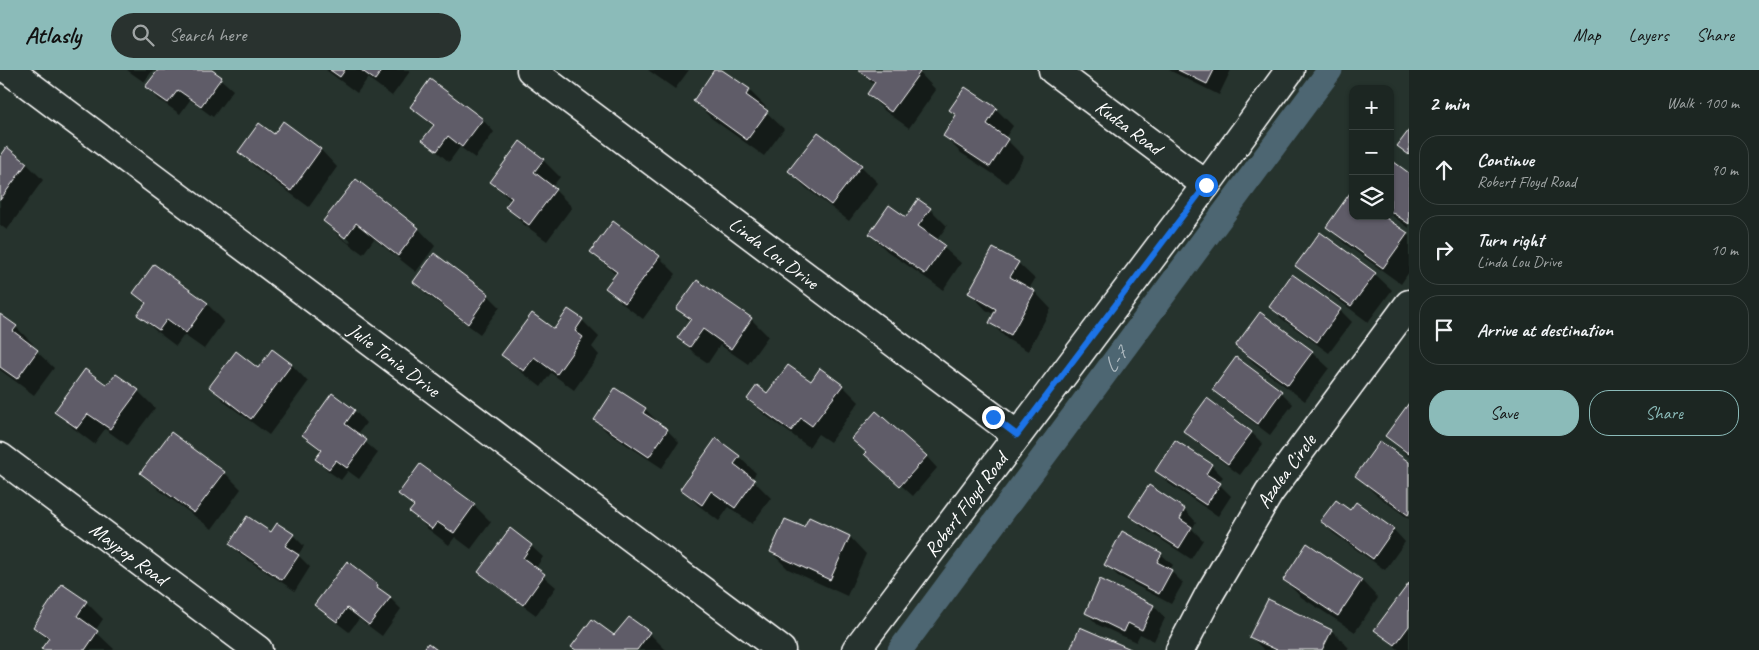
<!DOCTYPE html>
<html lang="en">
<head>
<meta charset="utf-8">
<style>
	body { margin:0; font-family:Caveat,sans-serif; background:#29322f; color:#f1f3f6 }
	.controls { position:absolute; right:15px; top:15px; display:grid; overflow:hidden; border-radius:10px; box-shadow:0 1px 4px #0004 }
	.controls button { width:45px; height:45px; display:grid; place-items:center; padding:0; border:0; border-bottom:1px solid #3a4340; background:#1c2622; color:#f1f3f6; font:25px sans-serif }
	.stop { position:absolute; width:15px; height:15px; margin:-11px; border:4px solid #1a73e8; border-radius:50%; background:#fff }
	.stop.end { background:#1a73e8; border-color:#fff; box-shadow:0 1px 5px #0008 }
	.list { margin:0; padding:0; list-style:none }
	h2 { display:flex; justify-content:space-between; align-items:center; height:65px; margin:0; padding:0 20px; font-size:21px }
	h2 small { font-size:16px; font-weight:400; color:#a0a5a5 }
	.list li { display:grid; grid-template-columns:32px 1fr auto; gap:15px; align-items:center; box-sizing:border-box; height:70px; margin:0 10px 10px; padding:0 10px; border:1px solid #3a4340; border-radius:20px }
	.list b { display:block; font-size:19px; white-space:nowrap }
	.list p { margin:0; font-size:16px; white-space:nowrap; color:#a0a5a5 }
	.list em { font-size:16px; font-style:normal; color:#a0a5a5 }
	.actions { display:flex; gap:10px; padding:15px 20px }
	.actions a { flex:1; padding:11px 0; border:1px solid #8bbbb9; border-radius:20px; text-align:center; font-size:18px; color:#8bbbb9 }
	.actions .main { background:#8bbbb9; color:#111 }
	.icon { flex:none; width:28px; height:28px; fill:none; stroke:currentColor; stroke-width:2; stroke-linecap:round; stroke-linejoin:round }
	.map { position:relative; flex:none; width:1409px; height:580px; overflow:hidden }
	header { display:flex; align-items:center; gap:30px; box-sizing:border-box; height:70px; padding:0 25px; background:#8bbbb9; color:#111 }
	header strong { font-size:24px }
	nav { display:flex; gap:28px; margin-inline-start:auto; font-size:18px }
	.search { width:350px; height:45px; background:#29322f; display:flex; align-items:center; gap:12px; box-sizing:border-box; padding:0 18px; border-radius:28px; color:#a0a5a5; font-size:19px }
	main { display:flex }
	aside { flex:1; background:#1c2622 }
	.map>svg:first-child { display:block }
	.shadow { fill:#0007; fill-rule:evenodd }
	.lines { fill:none; stroke-linecap:round; stroke-linejoin:round }
	.canal { stroke:#4e6672; stroke-width:25 }
	.building { fill:#5f5c67; stroke:#fff }
	.minor-casing { stroke:#fff; stroke-width:31 }
	.minor { stroke:#26332d; stroke-width:28 }
	.route { stroke:#1a73e8; stroke-width:6 }
	.labels { text-anchor:middle; stroke-width:4.5; stroke-linejoin:round; paint-order:stroke }
	.street-label { font-size:20px; fill:#fff; stroke:#26332d }
	.water-label { font-size:21px; font-style:italic; fill:#afbac0; stroke:#26332d }
</style>
</head>
<body>
<header>
<strong>Atlasly</strong>
<div class="search"><svg class="icon" aria-label="search" viewBox="0 0 24 24"><circle cx="10" cy="10" r="6"/><path d="M15 15l6 6"/></svg>Search here</div>
<nav><a>Map</a><a>Layers</a><a>Share</a></nav>
</header>
<main>
<div class="map">
<svg width="1409" height="580" viewBox="0 0 1409 580">
	<rect width="100%" height="100%" fill="#26332d"/>
	<filter id="ink" filterUnits="userSpaceOnUse"><feTurbulence type="fractalNoise" baseFrequency=".02" numOctaves="2"/><feDisplacementMap in="SourceGraphic" scale="10" xChannelSelector="R" yChannelSelector="G"/><feConvolveMatrix kernelMatrix="1 2 1 2 8 2 1 2 1" color-interpolation-filters="sRGB"/></filter>
	<g filter="url(#ink)">
		<!-- shadow -->
		<g class="shadow">
			<path d="M127 0H153L144 12Z"/>
			<path d="M159 0H210L233 20 213 47 190 30 180 44 158 29 147 17Z"/>
			<path d="M326 0H411L392 26 368 8 357 23Z"/>
			<path d="M648 0H689L675 19Z"/>
			<path d="M716 0H720L749 20 766 37 764 40 784 59 764 86 711 48 694 31Z"/>
			<path d="M859 0H917L936 20 909 58 885 41 868 24 874 15Z"/>
			<path d="M1169 0H1231L1219 25Z"/>
			<path d="M431 11 483 50 494 62 475 88 460 77 449 92 424 70 434 57 411 37Z"/>
			<path d="M965 19 996 39 1013 56 1005 68 1024 87 1007 113 961 83 944 66 957 46 951 40Z"/>
			<path d="M284 53 321 80 337 97 309 137 256 98 240 82 274 66Z"/>
			<path d="M818 63 861 96 878 113 849 151 806 118 789 101Z"/>
			<path d="M7 79 27 94 43 110 7 160 0 155V89Z"/>
			<path d="M543 90 560 107 552 117 572 137 547 171 523 154 507 137 511 131 491 112Z"/>
			<path d="M1390 90 1409 104V158L1390 144Z"/>
			<path d="M356 110 419 159 435 176 416 202 374 169 363 184 341 168 325 151ZM341 163 351 171 349 173 341 167Z"/>
			<path d="M930 139 947 156 936 171 961 193 943 220 887 181 870 164Z"/>
			<path d="M1353 146H1381L1409 166V202L1401 214 1344 173 1327 156Z"/>
			<path d="M592 182 659 187 676 204 643 249 624 235 607 218 616 205Z"/>
			<path d="M434 185 488 225 500 237 480 264 426 224 414 212Z"/>
			<path d="M1018 193 1035 209 1029 219 1035 222 1051 239 1028 281 1007 269 990 252 995 245 986 240 970 223Z"/>
			<path d="M154 196 207 234 224 251 204 279 184 265 176 276 156 261 139 245 146 235 134 223Z"/>
			<path d="M1297 196 1375 204 1392 220 1368 252 1314 212Z"/>
			<path d="M1270 237 1340 240 1352 252 1329 283 1282 249Z"/>
			<path d="M678 239 751 249 768 266 748 294 720 275 708 293 696 285 679 268 690 252Z"/>
			<path d="M0 245 16 257 33 274 31 276 54 298 34 325 0 300Z"/>
			<path d="M582 250 599 267 592 277 599 285 574 320 551 303 541 317 520 301 503 285 554 261Z"/>
			<path d="M1237 276 1312 282 1329 298 1305 331 1254 293Z"/>
			<path d="M273 281 292 295 308 312 269 365 227 334 210 317 258 299Z"/>
			<path d="M1237 289 1281 322 1293 334 1270 365 1226 332 1214 320Z"/>
			<path d="M811 313 842 315 859 332 830 372 818 364 809 377 765 345 748 329Z"/>
			<path d="M108 316 138 321 155 338 127 375 105 359 94 374 73 358 56 342Z"/>
			<path d="M332 325 355 341 366 353 357 365 378 383 359 409 348 401 341 410 328 401 317 389 322 382 303 365Z"/>
			<path d="M1409 335V387L1386 366Z"/>
			<path d="M645 339 657 351 656 353 667 360 679 372 662 398 607 362 595 350Z"/>
			<path d="M1184 361 1252 363 1263 374 1240 405 1196 372Z"/>
			<path d="M172 363 225 403 241 419 212 459 159 420 142 403Z"/>
			<path d="M866 384 926 386 937 398 913 426Z"/>
			<path d="M739 387 756 403 752 409 771 428 752 454 729 437 719 451 698 435 681 418Z"/>
			<path d="M1409 394V449L1374 423 1357 406Z"/>
			<path d="M1211 395 1223 407 1218 413 1231 426 1218 446 1168 413 1157 401Z"/>
			<path d="M420 396 474 435 491 452 471 479 455 467 449 475 428 459 411 442 414 438 400 424Z"/>
			<path d="M1149 417 1185 440 1196 452 1192 459 1203 470 1191 489 1142 457 1130 445Z"/>
			<path d="M1356 433 1394 460 1405 472 1385 500 1333 463 1322 451 1350 442Z"/>
			<path d="M809 448 850 467 866 484 847 526 788 499 771 482 804 459Z"/>
			<path d="M272 463 293 465 304 476 298 485 310 497 295 521 242 486 230 474Z"/>
			<path d="M1308 475 1362 511 1378 528 1355 562 1301 527 1284 510Z"/>
			<path d="M531 476 543 487 535 499 556 517 536 545 492 513 480 501Z"/>
			<path d="M1161 484 1173 495 1170 500 1183 513 1171 534 1118 506 1106 494Z"/>
			<path d="M347 493 378 516 401 539 382 566 359 549 349 562 328 546 316 535Z"/>
			<path d="M1409 516V580H1399L1376 560Z"/>
			<path d="M1268 530 1332 561 1349 578 1347 580H1264L1251 567Z"/>
			<path d="M86 532 103 549 95 561 114 579 113 580H44L49 571 35 557Z"/>
			<path d="M1154 536 1165 548 1154 571 1140 564 1136 572 1098 555 1086 543Z"/>
			<path d="M649 563 666 580H576L615 567Z"/>
		</g>
		<g class="lines">
			<!-- canal -->
			<path class="canal" id="s1" d="M900 580 1330 0"/>
		</g>
		<!-- building -->
		<g class="building">
			<path d="M158 0H212L222 7 201 36 178 20 168 33 145 17Z"/>
			<path d="M330 0H345L340 7Z"/>
			<path d="M361 0H382L375 10Z"/>
			<path d="M714 0H722L750 19 746 25 768 41 747 70 693 31Z"/>
			<path d="M858 0H917L920 2 891 42 867 24 875 12Z"/>
			<path d="M1178 0H1214L1207 14Z"/>
			<path d="M430 9 483 49 462 77 448 66 437 81 422 70 434 55 410 37Z"/>
			<path d="M965 17 997 38 987 54 1008 69 990 97 943 66 956 45 949 40Z"/>
			<path d="M283 51 321 79 291 121 238 82 259 53 274 64Z"/>
			<path d="M1409 60V85L1397 76Z"/>
			<path d="M818 62 862 95 831 135 788 101Z"/>
			<path d="M520 71 544 89 534 102 556 119 529 155 505 137 512 128 490 112Z"/>
			<path d="M7 77 27 93 0 130V87Z"/>
			<path d="M1390 89 1409 103V154L1390 141Z"/>
			<path d="M356 109 419 158 398 186 356 153 345 168 323 151Z"/>
			<path d="M1350 123 1353 124V146H1383L1408 163 1383 198 1326 157Z"/>
			<path d="M918 129 931 138 918 156 945 175 925 204 869 164 889 135 906 147Z"/>
			<path d="M613 151 660 186 625 233 605 218 617 202 590 182Z"/>
			<path d="M1320 162 1376 203 1351 236 1295 196Z"/>
			<path d="M993 178 1019 192 1010 207 1035 221 1011 265 989 253 996 239 968 223Z"/>
			<path d="M434 183 489 224 468 254 413 212Z"/>
			<path d="M154 194 208 233 186 263 167 249 159 260 137 245 146 233 133 223Z"/>
			<path d="M1292 204 1341 239 1317 272 1269 237Z"/>
			<path d="M697 210 752 248 731 279 703 259 690 277 677 268 691 249 676 239Z"/>
			<path d="M568 239 583 249 575 261 583 267 557 304 534 287 524 301 501 285 532 243 554 259Z"/>
			<path d="M1260 242 1313 281 1288 315 1235 276Z"/>
			<path d="M0 244 17 256 13 261 38 280 17 309 0 297Z"/>
			<path d="M272 279 292 294 251 349 209 317 236 281 258 298Z"/>
			<path d="M1236 287 1282 321 1258 354 1212 320Z"/>
			<path d="M788 295 811 311 820 298 843 315 812 356 801 348 791 361 747 329 757 315 767 323Z"/>
			<path d="M85 299 107 315 116 304 139 320 110 359 88 344 77 358 54 342Z"/>
			<path d="M615 318 646 338 643 343 668 359 649 387 594 350Z"/>
			<path d="M332 323 355 340 345 354 367 370 347 398 336 390 329 399 315 389 322 380 302 365Z"/>
			<path d="M1207 328 1252 362 1228 394 1183 361Z"/>
			<path d="M1409 333V384L1385 366Z"/>
			<path d="M876 341 927 386 900 416 864 384 866 382 851 369Z"/>
			<path d="M171 362 225 402 194 443 140 403Z"/>
			<path d="M716 368 740 386 734 394 755 410 735 438 711 421 702 435 680 419Z"/>
			<path d="M1175 370 1212 394 1206 404 1221 413 1206 435 1155 401Z"/>
			<path d="M1380 371 1409 392V443L1408 445 1355 406Z"/>
			<path d="M420 394 475 434 454 463 437 452 432 459 409 442 414 436 398 424Z"/>
			<path d="M1149 415 1185 439 1180 449 1192 457 1179 478 1129 446Z"/>
			<path d="M1336 430 1350 440 1356 432 1394 459 1373 489 1320 451Z"/>
			<path d="M247 446 271 462 277 453 294 464 285 476 299 485 282 510 229 474Z"/>
			<path d="M809 447 850 466 830 510 770 482 785 449 804 457Z"/>
			<path d="M510 458 532 475 523 488 545 504 523 535 478 502Z"/>
			<path d="M1122 461 1162 483 1157 492 1172 500 1159 524 1104 495Z"/>
			<path d="M1307 473 1362 510 1338 546 1283 510Z"/>
			<path d="M347 491 378 515 377 517 391 527 369 555 347 538 337 552 314 535Z"/>
			<path d="M1100 509 1154 535 1142 560 1128 553 1124 562 1085 543Z"/>
			<path d="M1409 513V556L1395 575 1374 560Z"/>
			<path d="M62 514 87 531 77 546 98 561 85 580H43L41 579 49 568 33 557Z"/>
			<path d="M1268 529 1332 560 1322 580H1277L1249 567Z"/>
			<path d="M629 547 650 562 637 580H576L571 577 592 549 614 565Z"/>
			<path d="M1080 557 1133 580H1070Z"/>
			<path d="M428 573 437 580H423Z"/>
		</g>
		<g class="lines">
			<!-- minor casing -->
			<g class="minor-casing">
				<g id="minor">
					<path id="s2" d="M9 0 781 580"/>
					<path id="s3" d="M531 0 1017 365"/>
					<path id="s4" d="M1053 0 1206 115"/>
					<path id="s5" d="M0 387 258 580"/>
					<path id="s6" d="M856 580 1206 115 1290 0"/>
					<path id="s7" d="M1180 580 1210 523 1269 423 1409 234"/>
				</g>
			</g>
			<!-- minor -->
			<use href="#minor" class="minor"/>
		</g>
	</g>
	<g class="lines" filter="url(#ink)">
		<!-- route -->
		<path class="route" d="M993 347 1017 365 1206 115"/>
	</g>
	<g class="labels">
		<!-- street labels -->
		<g class="street-label">
			<text dy="7" stroke="none"><textPath href="#s4" startOffset="95">Kudza Road</textPath></text>
			<text dy="7" stroke="none"><textPath href="#s3" startOffset="304">Linda Lou Drive</textPath></text>
			<text dy="7" stroke="none"><textPath href="#s2" startOffset="482">Julie Tonia Drive</textPath></text>
			<text dy="7" stroke="none"><textPath href="#s7" startOffset="208">Azalea Circle</textPath></text>
			<text dy="7" stroke="none"><textPath href="#s6" startOffset="182">Robert Floyd Road</textPath></text>
			<text dy="7" stroke="none"><textPath href="#s5" startOffset="161">Maypop Road</textPath></text>
		</g>
		<!-- water labels -->
		<g class="water-label">
			<text dy="7" stroke="none"><textPath href="#s1" startOffset="361">L-7</textPath></text>
		</g>
	</g>
</svg>
<div class="controls">
<button>+</button>
<button>−</button>
<button><svg class="icon" aria-label="layers" viewBox="0 0 24 24"><path d="M12 4l9 5-9 5-9-5zM3 14l9 5 9-5"/></svg></button>
</div>
<div class="stop" style="left:1206px;top:115px"></div>
<div class="stop end" style="left:993px;top:347px"></div>
</div>
<aside>
<h2>2 min<small>Walk · 100 m</small></h2>
<ul class="list">
<li><svg class="icon" aria-label="ahead" viewBox="0 0 24 24"><path d="M12 20V5M6 11l6-6 6 6"/></svg><div><b>Continue</b><p>Robert Floyd Road</p></div><em>90 m</em></li>
<li><svg class="icon" aria-label="right" viewBox="0 0 24 24"><path d="M7 20v-9h11M14 6l5 5-5 5"/></svg><div><b>Turn right</b><p>Linda Lou Drive</p></div><em>10 m</em></li>
<li><svg class="icon" aria-label="arrive" viewBox="0 0 24 24"><path d="M6 21V4h12l-3 4 3 4H6"/></svg><div><b>Arrive at destination</b></div></li>
</ul>
<div class="actions"><a class="main">Save</a><a>Share</a></div>
</aside>
</main>
</body>
</html>
